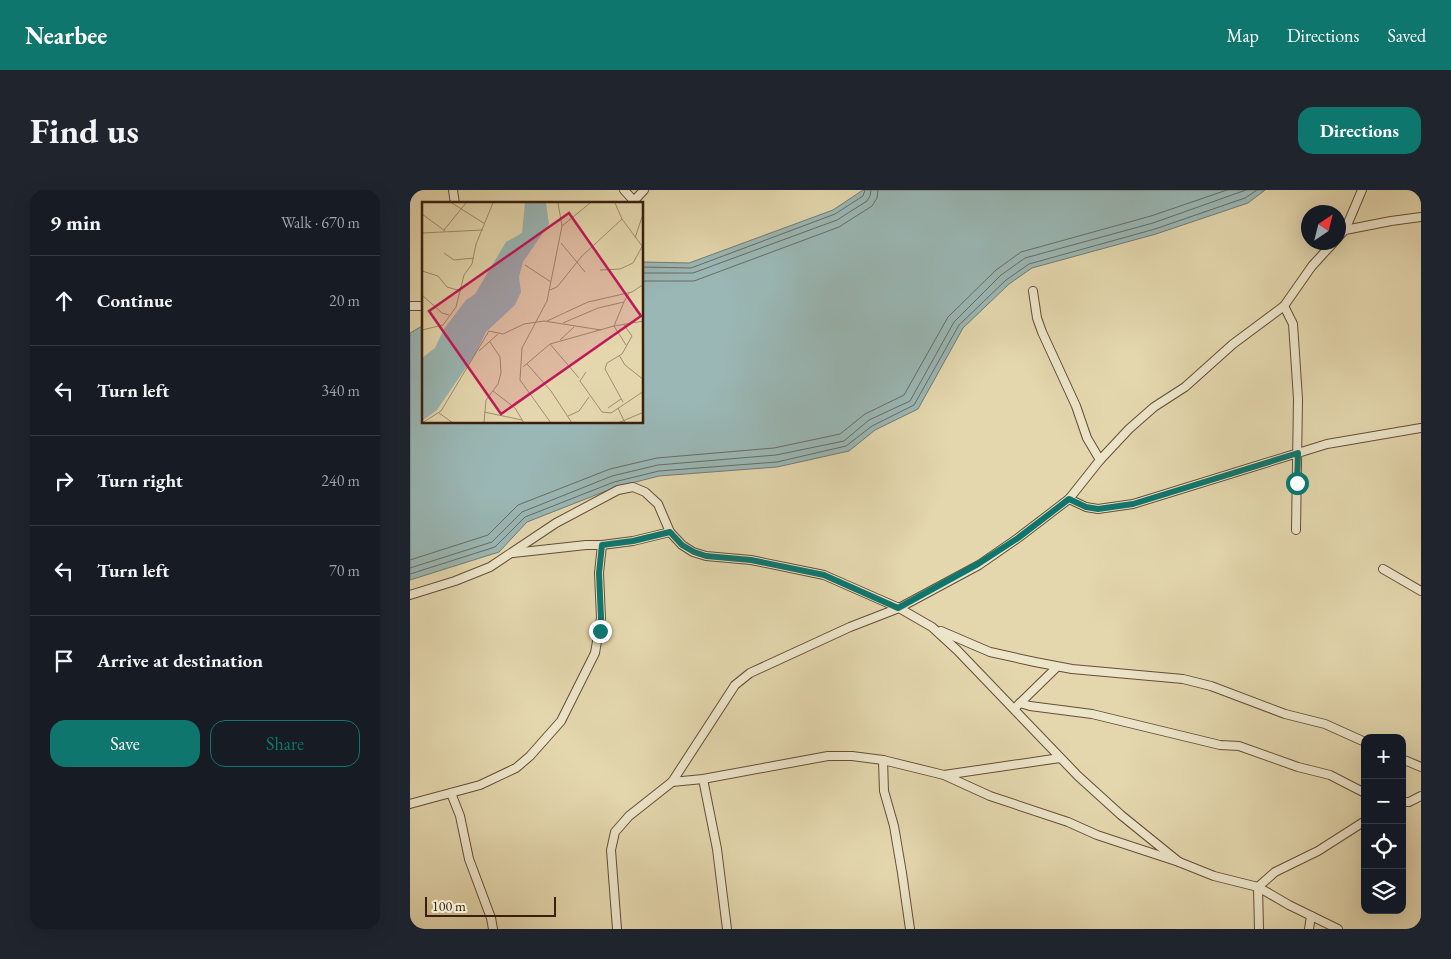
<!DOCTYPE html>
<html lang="en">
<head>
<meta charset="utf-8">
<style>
	body { margin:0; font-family:"EB Garamond",serif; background:#20242c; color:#f1f3f6 }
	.controls { position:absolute; right:15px; bottom:15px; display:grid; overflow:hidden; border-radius:10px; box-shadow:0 5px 20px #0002 }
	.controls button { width:45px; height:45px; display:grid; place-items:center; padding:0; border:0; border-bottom:1px solid #363941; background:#171b24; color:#f1f3f6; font:25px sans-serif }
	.compass { position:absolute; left:891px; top:15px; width:45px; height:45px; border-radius:50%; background:#171b24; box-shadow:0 5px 20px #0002; rotate:35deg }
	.scale { position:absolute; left:15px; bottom:12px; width:131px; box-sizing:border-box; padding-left:5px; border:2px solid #39200d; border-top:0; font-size:14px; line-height:18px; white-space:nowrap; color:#39200d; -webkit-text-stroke:4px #ede5ca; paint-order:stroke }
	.stop { position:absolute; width:15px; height:15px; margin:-11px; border:4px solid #0f766e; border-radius:50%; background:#fff }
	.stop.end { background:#0f766e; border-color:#fff; box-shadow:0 1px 5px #0008 }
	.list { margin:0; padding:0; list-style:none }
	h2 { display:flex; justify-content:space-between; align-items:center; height:65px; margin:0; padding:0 20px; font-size:21px }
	h2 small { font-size:16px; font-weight:400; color:#9ea1a6 }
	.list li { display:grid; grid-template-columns:32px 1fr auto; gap:15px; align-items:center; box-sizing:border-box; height:90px; padding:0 20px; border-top:1px solid #363941 }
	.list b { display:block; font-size:19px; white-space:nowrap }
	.list em { font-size:16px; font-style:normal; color:#9ea1a6 }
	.actions { display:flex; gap:10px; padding:15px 20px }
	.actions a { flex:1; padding:11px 0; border:1px solid #0f766e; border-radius:15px; text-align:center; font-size:18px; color:#0f766e }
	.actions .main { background:#0f766e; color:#fff }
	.icon { flex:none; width:28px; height:28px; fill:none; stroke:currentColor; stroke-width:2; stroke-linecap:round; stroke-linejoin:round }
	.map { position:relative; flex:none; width:1011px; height:739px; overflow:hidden; border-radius:15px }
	header { display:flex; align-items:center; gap:30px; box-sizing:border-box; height:70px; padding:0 25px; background:#0f766e; color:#fff }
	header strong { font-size:24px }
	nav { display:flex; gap:28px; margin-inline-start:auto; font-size:18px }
	.intro { display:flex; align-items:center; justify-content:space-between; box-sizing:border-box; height:120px; padding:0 30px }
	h1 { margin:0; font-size:35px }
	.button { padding:12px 22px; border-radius:15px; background:#0f766e; color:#fff; font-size:18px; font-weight:700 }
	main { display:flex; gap:30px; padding:0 30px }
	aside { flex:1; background:#171b24; border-radius:15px; box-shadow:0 5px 20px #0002 }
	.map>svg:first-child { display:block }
	.water { fill:#9ab7b5; stroke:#737b72 }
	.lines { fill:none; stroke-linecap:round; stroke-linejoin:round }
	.shore { stroke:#6a6c61; stroke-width:1 }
	.street-casing { stroke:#644e35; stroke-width:10 }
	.street { stroke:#ede5ca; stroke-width:8 }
	.route { stroke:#0f766e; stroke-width:6 }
	.inset-road { fill:none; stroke:#a08e6e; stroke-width:1 }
	.view { fill:#c2185b; fill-opacity:0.15; stroke:#c2185b; stroke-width:2.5 }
	.inset-edge { fill:none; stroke:#39200d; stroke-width:2.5 }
</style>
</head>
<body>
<header>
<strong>Nearbee</strong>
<nav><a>Map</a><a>Directions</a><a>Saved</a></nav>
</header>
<div class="intro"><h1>Find us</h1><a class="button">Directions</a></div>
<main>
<aside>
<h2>9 min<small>Walk · 670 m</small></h2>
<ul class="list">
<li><svg class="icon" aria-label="ahead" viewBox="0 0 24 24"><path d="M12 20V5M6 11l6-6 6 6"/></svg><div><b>Continue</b></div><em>20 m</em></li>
<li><svg class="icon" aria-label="left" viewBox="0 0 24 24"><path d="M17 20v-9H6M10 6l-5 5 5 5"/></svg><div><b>Turn left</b></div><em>340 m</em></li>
<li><svg class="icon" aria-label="right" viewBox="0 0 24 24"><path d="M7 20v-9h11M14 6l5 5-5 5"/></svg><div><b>Turn right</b></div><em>240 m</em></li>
<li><svg class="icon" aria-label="left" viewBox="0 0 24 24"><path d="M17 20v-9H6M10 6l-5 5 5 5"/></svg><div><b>Turn left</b></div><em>70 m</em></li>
<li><svg class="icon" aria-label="arrive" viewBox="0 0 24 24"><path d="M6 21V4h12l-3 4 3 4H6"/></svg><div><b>Arrive at destination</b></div></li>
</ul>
<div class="actions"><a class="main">Save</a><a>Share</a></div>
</aside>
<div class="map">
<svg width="1011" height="739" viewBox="0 0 1011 739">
	<rect width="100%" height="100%" fill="#e4d7ae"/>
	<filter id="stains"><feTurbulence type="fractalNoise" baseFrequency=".004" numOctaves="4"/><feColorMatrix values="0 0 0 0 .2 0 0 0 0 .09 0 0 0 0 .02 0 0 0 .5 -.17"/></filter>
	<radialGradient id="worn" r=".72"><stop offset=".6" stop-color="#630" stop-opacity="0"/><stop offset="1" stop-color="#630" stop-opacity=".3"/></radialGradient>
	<!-- water -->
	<path class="water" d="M453 0H855L838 13 746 44 622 78 599 94 553 138 508 219 465 240 439 261 367 277 249 286 206 297 117 332 89 362 0 390V143L14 135V232H232L233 72 279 73 423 20Z"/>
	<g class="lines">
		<!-- shore -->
		<g class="shore">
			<path d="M232 77 281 78 425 24 453 6 455 0"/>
			<path d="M232 83H283L427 30 457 11 460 6 461 0"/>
			<path d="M232 91H284L429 37 462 16 467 8 468 0"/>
			<path d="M0 370 78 345 108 315 200 279 247 268 364 258 430 244 455 224 494 205 538 127 586 80 611 62 741 26 817 0"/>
			<path d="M0 378 82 352 112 322 202 286 248 275 366 265 434 251 459 230 500 211 544 132 591 85 615 68 743 33 836 0"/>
			<path d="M0 384 85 357 115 327 204 292 249 281 367 272 436 256 462 236 504 215 549 135 596 90 619 74 745 39 835 8 847 0"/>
		</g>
		<!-- street casing -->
		<g class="street-casing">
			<g id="street">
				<path d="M43 0 45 14"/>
				<path d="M214 0 224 11"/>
				<path d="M221 14 234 0"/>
				<path d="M935 40 952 0"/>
				<path d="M928 47 935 40 981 31 1011 27"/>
				<path d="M623 101 627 128 632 142 666 216 677 248 690 270"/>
				<path d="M0 116H14"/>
				<path d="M874 116 883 134 888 209 886 340"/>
				<path d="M659 309 676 317 688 319 723 314 917 254 1011 238"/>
				<path d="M103 363 176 355H192L223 351 260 342"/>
				<path d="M973 379 1011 401"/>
				<path d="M0 405 45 391 80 377 146 333 208 300 223 297 235 302 248 314 260 342 272 355 283 362 296 366 341 370 414 385 489 418 522 437 547 460 668 586 711 625 769 672"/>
				<path d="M531 441 580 462 625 472 662 479 773 489 801 496 875 524 915 534 955 552"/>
				<path d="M610 513 620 516 682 524 810 555 829 556 888 577 920 585 955 603"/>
				<path d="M607 516 647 477"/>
				<path d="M992 569 1011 577"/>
				<path d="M473 570 474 601 484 636 492 683 500 739"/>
				<path d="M534 585 650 568"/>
				<path d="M293 589 307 659 317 739"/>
				<path d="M262 592 293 589 418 566H442L473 570 534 585 580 606 658 632 687 645 769 672 804 686 848 697 879 715 928 739"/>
				<path d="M41 603 50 626 59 669 81 728 83 739"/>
				<path d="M992 612H999L1011 606"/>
				<path d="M0 614 70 595 106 578 120 566 151 531 185 463 191 428 189 383 192 355"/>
				<path d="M207 739 201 660 205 642 219 626 262 592 325 495 340 483 440 437 489 418 569 375 608 348 659 309 690 270 719 239 744 217 775 197 823 154 874 116 902 76 924 52"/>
				<path d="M849 739 848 697 865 682 908 661 955 631"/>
				<path d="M899 739 901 726"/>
			</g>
		</g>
		<!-- street -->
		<use href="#street" class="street"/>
	</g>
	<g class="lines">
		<!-- route -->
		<path class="route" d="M190 441 191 428 189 383 192 355 223 351 260 342 272 355 284 362 296 366 341 370 414 385 488 418 568 374 608 348 659 309 676 317 688 319 723 314 888 263 887 293"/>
	</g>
	<!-- overview -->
	<g transform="translate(12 12)">
		<rect width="221" height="221" fill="#e4d7ae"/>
		<path d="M103 1H124L127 22 101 60 97 75 99 90 93 103 64 130 54 151 15 208 0 219V156L13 146 22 127 44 98 53 92 84 40 100 31Z" fill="#9ab7b5"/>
		<path class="inset-road" d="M30 1 63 22M136 1 140 24M193 1 200 17 220 44M0 12 23 29M22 28 44 1M0 31 61 28M213 36 222 9M139 41 163 70M22 51 32 58 52 56M103 63 129 80M178 68 198 67 211 61 222 41M0 69 16 74 25 85 39 89M128 88 135 85 160 54 200 17M0 93 20 111 27 113M202 100 192 124 204 143M125 119 166 100 210 90 222 82M141 121 176 106 202 100 207 91M0 128 21 123 34 105 42 73 50 62 54 42 71 1M138 138 152 125M128 142 157 176M57 149 76 132M197 153 203 163 222 178M105 162 129 189 150 221M101 165 128 142 192 124 222 119M164 170 158 179 180 210 189 211 222 189M71 189 93 206 102 221M201 200 183 167 185 161 200 152 210 134 202 123M186 206 199 197M196 206 203 221M62 210 100 218M17 211 31 221M146 214 157 209 167 195M0 221 19 209 67 129 81 132 102 122 122 119 179 128M62 221 64 198 76 182 79 171 78 155 68 140M129 221 98 178 100 146 125 99 140 24 168 1M196 221 222 210"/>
		<path class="view" d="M147 11 219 114 79 212 7 109Z"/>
		<rect width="221" height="221" class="inset-edge"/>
	</g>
	<rect width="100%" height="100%" filter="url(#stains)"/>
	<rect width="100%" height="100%" fill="url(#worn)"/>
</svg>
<div class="controls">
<button>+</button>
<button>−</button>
<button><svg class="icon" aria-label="locate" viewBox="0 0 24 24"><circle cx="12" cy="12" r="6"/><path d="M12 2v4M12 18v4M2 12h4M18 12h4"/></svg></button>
<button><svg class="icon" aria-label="layers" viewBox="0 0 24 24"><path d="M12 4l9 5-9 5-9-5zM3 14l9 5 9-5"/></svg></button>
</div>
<svg class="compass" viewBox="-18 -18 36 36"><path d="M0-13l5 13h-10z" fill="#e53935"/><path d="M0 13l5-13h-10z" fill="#9ea1a6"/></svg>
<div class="scale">100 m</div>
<div class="stop" style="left:887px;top:293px"></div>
<div class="stop end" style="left:190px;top:441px"></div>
</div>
</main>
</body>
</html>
